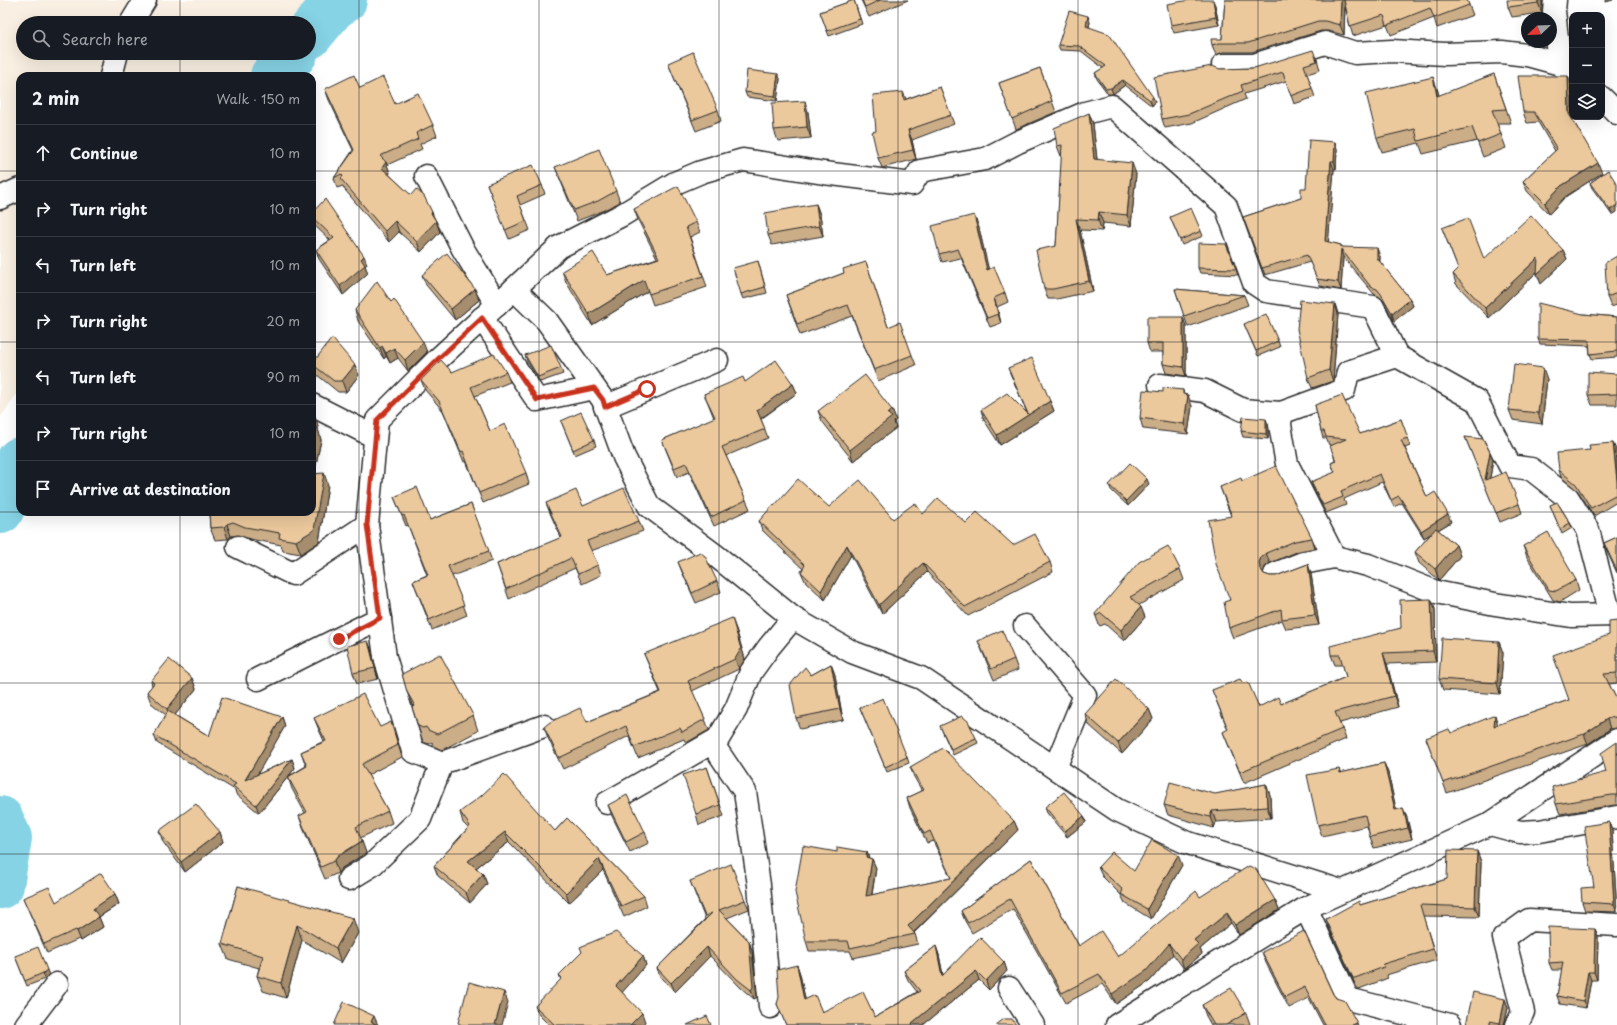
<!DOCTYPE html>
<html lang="en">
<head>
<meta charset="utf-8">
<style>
	body { margin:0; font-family:"Playpen Sans",sans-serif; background:#242831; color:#f1f3f6 }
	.controls { position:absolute; right:12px; top:12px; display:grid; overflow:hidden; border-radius:8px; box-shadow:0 4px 16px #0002 }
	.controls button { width:36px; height:36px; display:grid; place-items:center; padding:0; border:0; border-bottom:1px solid #363941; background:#171b24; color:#f1f3f6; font:20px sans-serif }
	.compass { position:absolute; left:1521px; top:12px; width:36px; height:36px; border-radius:50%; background:#171b24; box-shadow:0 4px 16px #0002; rotate:247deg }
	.stop { position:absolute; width:12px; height:12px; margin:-9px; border:3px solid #c8321e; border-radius:50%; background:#fff }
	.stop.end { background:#c8321e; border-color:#fff; box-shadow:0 1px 4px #0008 }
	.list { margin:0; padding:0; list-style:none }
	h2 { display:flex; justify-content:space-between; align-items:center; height:52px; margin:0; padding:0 16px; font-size:17px }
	h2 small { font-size:13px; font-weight:400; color:#9ea1a6 }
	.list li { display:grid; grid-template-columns:26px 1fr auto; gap:12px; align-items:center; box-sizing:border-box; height:56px; padding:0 16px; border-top:1px solid #363941 }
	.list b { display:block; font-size:15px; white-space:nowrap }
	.list em { font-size:13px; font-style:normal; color:#9ea1a6 }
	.icon { flex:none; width:22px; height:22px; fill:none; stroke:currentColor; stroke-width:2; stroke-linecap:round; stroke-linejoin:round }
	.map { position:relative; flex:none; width:1617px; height:1025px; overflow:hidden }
	.search { position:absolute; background:#171b24; box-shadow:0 4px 16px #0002; left:16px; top:16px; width:300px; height:44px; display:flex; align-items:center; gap:10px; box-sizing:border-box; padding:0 14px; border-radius:22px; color:#9ea1a6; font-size:15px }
	.panel { position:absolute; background:#171b24; box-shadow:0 4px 16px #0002; left:16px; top:72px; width:300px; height:444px; border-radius:12px }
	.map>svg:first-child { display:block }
	.built { fill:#f9efe2 }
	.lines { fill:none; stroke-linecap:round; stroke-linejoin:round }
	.river { stroke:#86d3e5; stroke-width:48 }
	.minor-casing { stroke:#2b2b2b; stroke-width:25 }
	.minor { stroke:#fff; stroke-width:22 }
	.wall { fill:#cbad87; stroke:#2b2b2b }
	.shaded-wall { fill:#a58d6e; stroke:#2b2b2b }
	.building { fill:#ecc99d; stroke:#2b2b2b }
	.route { stroke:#c8321e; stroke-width:5 }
	.grid { fill:none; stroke:#2b2b2b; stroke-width:1; stroke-opacity:0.55 }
</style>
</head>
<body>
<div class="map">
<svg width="1617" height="1025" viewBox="0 0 1617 1025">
	<rect width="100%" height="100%" fill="#fff"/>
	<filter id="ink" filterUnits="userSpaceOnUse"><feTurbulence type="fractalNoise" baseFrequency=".025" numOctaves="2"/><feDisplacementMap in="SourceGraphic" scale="8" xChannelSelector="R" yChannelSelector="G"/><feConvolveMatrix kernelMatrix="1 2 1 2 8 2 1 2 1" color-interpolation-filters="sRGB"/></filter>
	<g filter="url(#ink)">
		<!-- built -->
		<path class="built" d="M0 0H317L298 23H23V53H273L254 76H20V389L0 418Z"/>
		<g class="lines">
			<!-- river -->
			<g class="river">
				<path d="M309 35 333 6 343 0"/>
				<path d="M274 76 294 53"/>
				<path d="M0 510 20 461"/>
				<path d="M0 820 8 838 0 885"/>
			</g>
			<!-- minor casing -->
			<g class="minor-casing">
				<g id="minor">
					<path d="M1555 0 1554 11 1560 64"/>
					<path d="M131 23 145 0"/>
					<path d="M1223 65H1254L1325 43 1355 53 1392 51 1445 54 1502 52 1527 55 1560 64 1572 74"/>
					<path d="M111 76 117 53"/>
					<path d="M1602 98 1617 113"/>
					<path d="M426 176 463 249 497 305"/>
					<path d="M0 198 20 189"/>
					<path d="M514 289 559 247 622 215 675 183 701 172 743 160 824 173 912 184 920 171 985 159 1018 142 1085 113 1112 106 1226 206 1254 283 1266 291 1373 307 1397 356"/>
					<path d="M482 318 537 400 594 388"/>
					<path d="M1160 385 1205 391 1243 410 1281 413 1280 425 1287 464 1334 557"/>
					<path d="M312 405 375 437"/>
					<path d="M605 407 717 360"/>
					<path d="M1281 413 1344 390 1348 372 1397 356 1477 401 1510 466 1531 469 1568 498 1588 530 1610 615"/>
					<path d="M238 547 293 574 367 525"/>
					<path d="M1275 574 1303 563 1334 557 1368 565 1436 592 1495 604 1571 616 1617 615"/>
					<path d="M1025 626 1085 695 1055 768"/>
					<path d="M258 679 380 618"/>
					<path d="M544 726 442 763 413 751 385 657 367 525 377 420 438 359 514 289 547 321 603 400 624 457 649 506 715 555 793 618 852 652 921 678 1117 810 1185 842 1341 891"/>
					<path d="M712 743 745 792 759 885 770 1007"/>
					<path d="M607 803 718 739 736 709 751 672 769 647 793 618"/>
					<path d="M1490 824 1520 832 1539 831 1617 817"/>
					<path d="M349 879 372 865 420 819 442 763"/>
					<path d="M1306 908 1348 999 1450 1025"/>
					<path d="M1009 988 1033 1025"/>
					<path d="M26 1025 57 984"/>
					<path d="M1117 1025 1306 908 1490 824 1617 740"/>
					<path d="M1517 1025 1523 1012 1504 938 1529 920 1617 925"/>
				</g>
			</g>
			<!-- minor -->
			<use href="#minor" class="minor"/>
		</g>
		<!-- wall -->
		<g class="wall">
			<path d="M854 0 862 24 829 36 820 12Z"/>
			<path d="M861 0H908L869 17Z"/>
			<path d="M1225 0H1467L1473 15 1437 28 1434 18 1391 35 1387 25 1353 36 1350 26 1345 7 1344 35 1328 31H1321L1252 52H1223L1216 55 1212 45 1222 39Z"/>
			<path d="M1542 0V13L1512 17 1508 7Z"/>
			<path d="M1606 0H1613L1606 2Z"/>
			<path d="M1215 5 1219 25 1174 33 1171 25Z"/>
			<path d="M1090 22 1089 27 1155 102 1152 106 1125 85 1113 94H1108L1097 79 1095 73 1103 68 1081 51 1060 50 1058 45Z"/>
			<path d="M1317 59 1320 70 1307 74 1315 97 1294 104 1286 81 1244 94 1246 99 1192 123 1165 128 1162 119 1220 69 1254 68Z"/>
			<path d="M668 63 718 110 721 121 696 131Z"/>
			<path d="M1040 68 1056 112 1016 129 999 83Z"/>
			<path d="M778 74 780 79 777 101 747 97 745 92Z"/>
			<path d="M1494 74 1511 123H1497L1506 148 1483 157 1477 141 1423 154 1419 143 1382 152 1377 138 1433 77 1439 96Z"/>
			<path d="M1572 86V117H1573V120L1602 173 1565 197 1549 214 1527 191 1523 181 1555 151 1538 122 1527 123 1523 112Z"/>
			<path d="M940 87 954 124 912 140 916 159 882 168 878 158 876 131 903 92 906 99Z"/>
			<path d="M360 88 395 104 433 125 437 136 420 144 422 149 387 165 390 173 389 174 434 218 440 232 421 252 399 232 389 242 345 190 343 186 337 188 334 178 353 150 329 100 325 89Z"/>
			<path d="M808 112 811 138 778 141 774 130Z"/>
			<path d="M1089 113 1093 124 1097 159 1136 174 1131 226 1103 223 1102 231 1080 230 1093 291 1057 299H1048L1044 289 1056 246 1062 156H1061L1057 146Z"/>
			<path d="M1335 142 1337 149 1336 169H1334L1328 242 1341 245 1342 247 1380 256V262L1410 299 1413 306 1394 321 1384 301 1380 297 1374 294 1343 257 1341 290 1320 286 1310 262 1265 275 1243 217 1301 198 1306 188Z"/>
			<path d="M555 167 616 191 620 202 602 211 577 221Z"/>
			<path d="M1608 170 1612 215 1592 188 1590 183Z"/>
			<path d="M487 184 542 185 545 194 520 205 530 230 509 239Z"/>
			<path d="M816 204 820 215 823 236 772 245 768 235Z"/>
			<path d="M634 209 696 222 700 232 690 237 707 287 653 305 648 291 592 325 566 282 562 271 607 275 657 258 638 220Z"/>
			<path d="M312 213 367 264 365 266 368 273 343 295 319 259 316 250 330 240 313 224 312 221Z"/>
			<path d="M1170 217 1201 231 1203 236 1182 245Z"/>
			<path d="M978 224 988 269 1005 293 1008 302 997 307 1001 323 990 327 961 258 942 262 939 254Z"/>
			<path d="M1442 228 1484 259 1563 250 1567 259 1541 284 1537 274V272L1489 318 1456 284 1453 274 1458 269Z"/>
			<path d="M1226 244 1238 275 1200 273 1198 268Z"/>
			<path d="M1617 256V305L1611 307 1607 297Z"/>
			<path d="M758 261 767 293 743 299 741 294Z"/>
			<path d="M866 262 888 327 912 355 916 365 878 381 852 316 800 335 786 295 844 273Z"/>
			<path d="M422 275 475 289 479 300 455 320 426 285Z"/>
			<path d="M1175 289 1244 295 1248 305 1188 327Z"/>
			<path d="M391 302 427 352 408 371 398 358 390 363 386 356 384 359 358 321 355 310Z"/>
			<path d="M1335 304 1338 314 1333 381 1312 388 1308 378Z"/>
			<path d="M1583 314 1617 317V357L1592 359 1590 354 1589 346 1540 344 1538 339Z"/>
			<path d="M1244 324 1278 341 1280 347 1258 356Z"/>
			<path d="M1186 326V376L1166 373 1163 364V352H1150L1147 343Z"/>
			<path d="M525 355 561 368 563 374 540 382 527 361Z"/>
			<path d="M312 364 359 375 346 392H338L316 374Z"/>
			<path d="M1008 368 1050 401 1054 411 1000 445 984 420 981 410 1027 413Z"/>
			<path d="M452 372H506L510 382 475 396 490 431 526 473 529 484 483 503 466 461 464 462 443 411 425 390 421 380Z"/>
			<path d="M1617 374V405H1592L1588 395Z"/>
			<path d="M1547 379 1542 424 1513 420 1509 410Z"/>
			<path d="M745 382 793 384 797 393 761 419 768 438 726 456 746 500 750 509 714 526 689 472 677 477 662 440 714 418 708 403 704 394Z"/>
			<path d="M1183 390 1184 395 1192 406 1188 434 1143 429 1140 418 1163 392Z"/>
			<path d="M1315 405 1360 434 1401 419 1410 446 1405 448 1427 497 1451 522 1438 530 1456 545 1460 556 1439 580 1419 563 1415 552 1431 534 1424 538 1402 503 1394 507 1382 482 1344 499 1346 505 1326 513 1314 490 1311 482 1335 473 1331 463 1335 461 1332 445H1329L1326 438H1323L1321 431Z"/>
			<path d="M892 410 896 420 894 422 896 428 853 461 822 421 818 411Z"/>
			<path d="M314 414 318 426V429L321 440 314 474 328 485 319 542 301 554 283 551 281 545 250 539 238 535 231 536 228 539 215 540 210 528 209 512H312Z"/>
			<path d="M561 421 594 440 596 446 575 455Z"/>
			<path d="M1268 424V439L1243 437 1241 431Z"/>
			<path d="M1465 437 1490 452 1493 460 1490 478 1519 504 1522 513 1500 522Z"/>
			<path d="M1613 443 1616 450 1617 462V502L1594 516 1578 491 1561 477 1559 470 1590 450Z"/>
			<path d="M1242 481 1312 538 1315 548 1299 551 1270 563 1265 567 1263 572 1264 574 1270 576H1276L1308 564 1311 574 1319 625 1286 629 1282 620 1233 638 1229 628 1231 516 1220 487Z"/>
			<path d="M1149 484 1128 506 1111 490 1109 485Z"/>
			<path d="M394 497 430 520 471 504 492 561 452 576 467 615 432 630 413 581 427 575 408 525 406 526Z"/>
			<path d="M546 503 583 506 639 521 643 531 591 551 598 565 601 575 582 584 575 568 509 599 497 564 561 538 550 513Z"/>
			<path d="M1550 505 1570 523 1572 528 1562 534Z"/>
			<path d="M774 506 829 507 893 519 923 514 966 523 1050 562 1053 572 968 616 927 572 882 614 851 555 825 600 805 581 801 572 803 569 762 530 759 521Z"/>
			<path d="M1617 537V573L1608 554 1604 543Z"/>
			<path d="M1523 546 1576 580 1579 590 1560 602 1553 600 1527 557Z"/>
			<path d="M678 562 717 581 721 592 696 603 682 572Z"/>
			<path d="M1180 569 1184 580 1139 605 1145 617 1124 641 1105 624 1100 626 1099 625 1095 614Z"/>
			<path d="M1431 599 1435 609 1436 662 1387 664 1398 707 1340 723 1346 739 1244 783 1223 732 1228 730 1212 690 1243 683 1259 707 1281 704 1346 677 1343 665H1335L1331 655 1401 628Z"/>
			<path d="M1617 620V683L1609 684 1617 700V728L1610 729 1588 744 1447 793 1426 738 1498 725 1569 700 1609 635Z"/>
			<path d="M736 629 745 659 739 669 692 691 705 719 709 730 686 743 684 739 638 758 629 736 563 769 548 738 544 727 587 722 660 692 644 654Z"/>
			<path d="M368 641 372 652 378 679 357 684 353 673Z"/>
			<path d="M978 641 1014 659 1018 670 994 680Z"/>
			<path d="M1499 642 1503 653 1500 694 1443 690 1439 679Z"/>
			<path d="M831 664 835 675 843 720 800 729 796 718 811 675Z"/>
			<path d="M192 678 196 689 175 715 209 736 282 717 285 726 256 775 292 759 295 768 289 776 306 766 301 752 324 741 319 730 314 718 380 727 395 734 402 757 368 775 388 811 392 823 360 838 366 853 342 868 338 873 325 879 303 828 299 816 305 813 292 789 288 777 259 813 236 794 235 790 157 743 154 735 166 715 151 703 147 692 152 686 151 681Z"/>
			<path d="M407 692 473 715 478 731 442 750 433 746 432 742 429 744 423 742 418 726 413 707Z"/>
			<path d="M860 708 907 757 909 763 887 772Z"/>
			<path d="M1149 709 1153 719 1122 754 1089 725 1085 714Z"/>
			<path d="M940 726 976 738 978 743 953 755Z"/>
			<path d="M1617 742V805H1615L1560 814 1556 804 1606 772Z"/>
			<path d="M1384 763 1388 773 1396 810 1403 808 1407 818 1412 839 1374 848 1370 837 1367 826 1322 836 1318 825 1339 769 1341 773Z"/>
			<path d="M707 767 724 816 699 825 696 814Z"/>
			<path d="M910 767 1014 821 1018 830 914 933 915 934 918 944 853 958 850 951H809L806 941 837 852H867L869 858 872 859 876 868 872 895 951 878 933 841 927 843 910 808 907 798 922 791 914 777Z"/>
			<path d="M1266 784 1270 795 1271 818 1216 822 1214 828 1168 815 1164 805Z"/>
			<path d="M608 805 645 832 649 843 630 852 612 816Z"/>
			<path d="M1045 807 1084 816 1086 822 1067 837 1047 813Z"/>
			<path d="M460 812 555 831 567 818 644 896 647 906 624 917 603 870 569 903 509 842 476 868 483 874 487 884 470 903 438 876 434 866 468 828 463 823Z"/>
			<path d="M1609 822 1612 831 1617 912 1585 911 1582 902 1594 887Z"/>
			<path d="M159 831 220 832 223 842 185 872 163 842Z"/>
			<path d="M1477 851 1481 862 1479 917 1423 916 1437 960 1386 975 1388 978 1359 989 1357 988 1330 930 1326 919 1360 905 1447 879Z"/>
			<path d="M1031 859 1079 946 1118 957 1200 897 1275 900 1279 910 1239 935 1231 923 1200 949 1202 954 1184 969 1173 954 1150 981 1116 1004 1102 984 1066 1003 1013 909 972 933 965 921 961 911Z"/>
			<path d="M1182 865 1151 919 1125 903 1121 895 1102 876 1098 867 1134 871Z"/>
			<path d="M690 881 745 900 749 909 727 918 749 941 752 951 757 997 754 999 741 988 710 956 675 992 660 977 657 968 705 919Z"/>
			<path d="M238 886 358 933 341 963 302 940 286 998 263 991 257 976 259 968 228 959 222 944Z"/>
			<path d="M115 894 119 904 99 917 103 927 81 941 79 939 47 953 27 907 23 898 56 902Z"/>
			<path d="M1595 929 1598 936 1597 980H1591L1586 1008 1560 1004 1557 996 1562 970H1552L1549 963Z"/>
			<path d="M936 946 939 955 943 975 1004 962 1007 971 989 990 979 980 923 1025H786L777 1004 797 965 800 974 805 999 822 1012 875 1017 917 992 908 980 904 971Z"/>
			<path d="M1262 952 1333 994 1357 1023 1358 1025H1323L1309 998 1289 1008 1266 963Z"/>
			<path d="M15 956 49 975 45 979 27 986Z"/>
			<path d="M643 956 646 965 622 992 645 1022 642 1025H549L539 1015 535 1006 561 980 559 975Z"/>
			<path d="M1505 999 1508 1008 1504 1025H1466Z"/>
			<path d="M1202 1005 1246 1013 1250 1024 1248 1025H1211L1206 1016Z"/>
		</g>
		<!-- shaded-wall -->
		<g class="shaded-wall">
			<path d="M1213 0 1215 5 1219 25 1216 17Z"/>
			<path d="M1341 0H1344L1345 3 1344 35 1340 25Z"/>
			<path d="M1538 0H1542V13L1538 3Z"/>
			<path d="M1088 16 1090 22 1088 31 1086 26Z"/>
			<path d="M778 74 780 79 777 101 775 96Z"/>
			<path d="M1568 76 1572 86V117H1573V125L1569 114Z"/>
			<path d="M1433 77 1438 91 1442 110 1437 96Z"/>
			<path d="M1123 80 1125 85 1113 94 1111 88Z"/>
			<path d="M1153 97 1155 102 1152 106 1150 100Z"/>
			<path d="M805 101 808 112 811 138 807 127Z"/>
			<path d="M1089 113 1093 124 1098 170 1094 159Z"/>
			<path d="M908 130 912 140 916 159 913 150Z"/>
			<path d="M1335 142 1337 149 1336 169 1334 161Z"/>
			<path d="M1331 161 1334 169 1328 248 1325 241Z"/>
			<path d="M386 162 390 173 386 179 382 168Z"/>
			<path d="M1132 163 1136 174 1131 226 1127 215Z"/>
			<path d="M1598 163 1602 173 1565 197 1549 214 1545 203 1561 186Z"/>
			<path d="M816 204 820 215 823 236 819 226Z"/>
			<path d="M1617 205V212L1612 215 1610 210Z"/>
			<path d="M432 212 435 222 436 221 440 232 421 252 417 242Z"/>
			<path d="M1099 212 1103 223 1102 231 1098 220Z"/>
			<path d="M974 215 978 224 991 279 987 270Z"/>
			<path d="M1076 219 1080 230 1093 291 1089 281Z"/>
			<path d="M395 221 399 232 389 242 385 231Z"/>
			<path d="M1377 248 1380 256 1379 265 1377 258Z"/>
			<path d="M1341 249 1343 257 1341 290 1338 282Z"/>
			<path d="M1563 250 1567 259 1541 284 1537 274Z"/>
			<path d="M364 256 367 264 365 266 368 273 343 295 340 286Z"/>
			<path d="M1538 258 1541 268 1489 318 1485 308Z"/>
			<path d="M644 280 648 291 592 325 589 314Z"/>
			<path d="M475 289 479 300 455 320 451 309Z"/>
			<path d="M994 298 997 307 1001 323 998 314Z"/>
			<path d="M1410 299 1413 306 1394 321 1392 313Z"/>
			<path d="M1335 304 1338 314 1333 381 1329 370Z"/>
			<path d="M1183 317 1186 326V376L1183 367Z"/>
			<path d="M423 342 427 352 408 371 405 360Z"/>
			<path d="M382 346 386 356 384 359 380 348Z"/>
			<path d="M394 348 398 358 390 363 386 353Z"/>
			<path d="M355 365 359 375 346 392 342 381Z"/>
			<path d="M1543 368 1547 379 1542 424 1538 413Z"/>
			<path d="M793 384 797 393 760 419 757 410Z"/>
			<path d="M1188 395 1192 406 1188 434 1184 424Z"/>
			<path d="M1050 401 1054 411 1000 445 997 435Z"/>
			<path d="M892 410 896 420 894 422 896 428 853 461 850 450 888 414Z"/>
			<path d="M314 414 318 426V429L321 440 312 483V422Z"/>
			<path d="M1266 419 1268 424V439L1266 434Z"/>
			<path d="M1613 443 1616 450 1617 462V482Z"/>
			<path d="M1490 452 1493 460 1488 489 1485 480Z"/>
			<path d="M324 473 328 485 319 542 301 554 296 541Z"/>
			<path d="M1147 479 1149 484 1128 506 1126 501Z"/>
			<path d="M1448 514 1451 522 1424 538 1421 531Z"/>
			<path d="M227 524 231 536 228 539 224 527Z"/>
			<path d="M847 545 851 555 825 600 821 591Z"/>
			<path d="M1456 545 1460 556 1439 580 1435 569Z"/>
			<path d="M1266 553 1270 563 1265 567 1263 573 1260 568 1259 563 1261 557Z"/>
			<path d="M923 563 927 572 882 614 879 605Z"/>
			<path d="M1308 564 1311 574 1319 625 1315 615Z"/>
			<path d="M1431 599 1435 609 1436 662 1433 651Z"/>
			<path d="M1141 607 1145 617 1124 641 1121 630Z"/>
			<path d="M732 618 736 629 745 659 739 669 735 659Z"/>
			<path d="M368 641 372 652 378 679 375 668Z"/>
			<path d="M1499 642 1503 653 1500 694 1497 683Z"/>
			<path d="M1383 653 1387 664 1398 707 1394 696Z"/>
			<path d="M831 664 835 675 843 720 840 709Z"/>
			<path d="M192 678 196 689 171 720 167 709Z"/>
			<path d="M1149 709 1153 719 1122 754 1118 743Z"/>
			<path d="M1495 715 1498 725 1494 726Z"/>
			<path d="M282 717 285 726 249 789 245 780Z"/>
			<path d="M1607 719 1610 729 1588 744 1584 734Z"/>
			<path d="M292 759 295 768 259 813 256 805Z"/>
			<path d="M1384 763 1388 773 1399 821 1395 810Z"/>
			<path d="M1266 784 1270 795 1271 818 1267 807Z"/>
			<path d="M1403 808 1407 818 1412 839 1408 828Z"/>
			<path d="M1212 811 1216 822 1214 828 1210 817Z"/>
			<path d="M1084 816 1086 822 1067 837 1065 831Z"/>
			<path d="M1014 821 1018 830 911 935 908 926Z"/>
			<path d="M1609 822 1612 831 1617 912 1614 904Z"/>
			<path d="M220 832 223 842 185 872 181 862Z"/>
			<path d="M505 832 509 842 472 871 468 861Z"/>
			<path d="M362 841 366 853 342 868 338 873 334 861 338 856Z"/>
			<path d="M1477 851 1481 862 1479 917 1475 907Z"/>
			<path d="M867 852 870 862 866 857Z"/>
			<path d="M1178 855 1182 865 1151 919 1147 909Z"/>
			<path d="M599 859 603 870 569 903 566 893Z"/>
			<path d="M872 859 876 868 870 905 866 896Z"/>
			<path d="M483 874 487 884 470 903 466 893Z"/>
			<path d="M115 894 119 904 97 918 93 909Z"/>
			<path d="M1275 900 1279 910 1239 935 1235 925Z"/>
			<path d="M1227 913 1231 923 1200 949 1202 954 1184 969 1181 959 1194 940Z"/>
			<path d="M99 917 103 927 81 941 77 931Z"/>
			<path d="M353 918 358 933 341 963 336 948Z"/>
			<path d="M297 925 302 940 286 998 281 983Z"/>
			<path d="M1595 929 1598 936 1597 980 1594 972Z"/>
			<path d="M749 941 752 951 757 997 754 999 751 990Z"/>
			<path d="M1169 944 1173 954 1150 981 1116 1004 1112 994Z"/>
			<path d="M936 946 939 955 945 985 942 976Z"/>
			<path d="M707 947 710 956 675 992 671 983Z"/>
			<path d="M643 956 646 965 620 995 616 986Z"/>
			<path d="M1004 962 1007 971 989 990 986 981Z"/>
			<path d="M797 965 800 974 807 1008 804 1000Z"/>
			<path d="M47 970 49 975 45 979 43 973Z"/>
			<path d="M976 971 979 980 923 1025H913L912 1023Z"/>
			<path d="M1588 972 1591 980 1586 1008 1583 1001Z"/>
			<path d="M504 992 508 1002 502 1025H495Z"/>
			<path d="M1505 999 1508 1008 1504 1025H1500V1023Z"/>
			<path d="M642 1013 645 1022 642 1025H630Z"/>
			<path d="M374 1016 378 1025 371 1022Z"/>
		</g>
		<!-- building -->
		<g class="building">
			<path d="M854 0 860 19 827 31 820 12Z"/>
			<path d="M862 0H880L865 7Z"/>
			<path d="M1190 0H1213L1216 17 1171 25 1167 4Z"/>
			<path d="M1225 0H1341L1340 25 1325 21H1318L1248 43H1219L1212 45 1211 39H1222Z"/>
			<path d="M1344 0H1467L1469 5 1434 18 1430 8 1387 25 1384 15 1350 26Z"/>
			<path d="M1507 0H1538V3L1508 7Z"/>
			<path d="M1069 11 1088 16 1086 26 1109 34 1153 97 1150 100 1123 80 1111 88 1106 89 1095 73 1106 66 1079 46 1058 45Z"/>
			<path d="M1313 50 1317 61 1304 65 1312 88 1291 96 1283 72 1241 85 1243 91 1189 114 1162 119 1154 77 1212 66 1220 69 1254 68Z"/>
			<path d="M693 52 718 110 692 120 668 63Z"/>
			<path d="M1040 68 1052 101 1012 119 999 83Z"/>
			<path d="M747 70 778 74 775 96 745 92Z"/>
			<path d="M1494 74 1506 109 1492 110 1501 134 1478 143 1472 127 1418 141 1415 129 1377 138 1366 93 1433 77 1437 96Z"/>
			<path d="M354 75 360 88 383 77 395 104 418 93 433 125 416 133 418 139 380 156 386 162 382 168 411 195 416 189 424 196 432 212 431 213 436 221 417 242 395 221 385 231 341 179 343 176 341 174 334 178 354 150 325 89Z"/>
			<path d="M1518 76H1568L1569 114 1598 163 1561 186 1545 203 1523 181 1557 149 1534 112H1523Z"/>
			<path d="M940 87 951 115 908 130 913 150 878 158 872 132 876 131 873 95 903 92 904 100Z"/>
			<path d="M805 101 807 127 774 130 772 103Z"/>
			<path d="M1089 113 1094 159 1132 163 1127 215 1099 212 1098 220 1076 219 1089 281 1053 289H1044L1036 250 1056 246 1062 145 1057 146 1054 128Z"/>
			<path d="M1309 140 1335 142 1334 161H1331L1325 241 1341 245V247L1377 248V258L1410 299 1392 313 1381 294 1377 289 1371 287 1341 249 1338 282 1317 279 1307 255 1262 268 1243 217 1301 198V188H1306Z"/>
			<path d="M599 149 616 191 598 201 574 210 555 167Z"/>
			<path d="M533 165 542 185 517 196 526 221 505 230 487 184Z"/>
			<path d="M1608 170 1617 184V205L1610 210 1590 183Z"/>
			<path d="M678 186 696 222 686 227 703 276 649 294 644 280 589 314 562 271 593 252 607 275 659 258 634 209Z"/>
			<path d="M325 199 364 256 361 259 365 265 340 286 316 250 334 238 312 217V213Z"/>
			<path d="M816 204 819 226 768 235 765 213Z"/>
			<path d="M1191 208 1201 231 1180 240 1170 217Z"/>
			<path d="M974 215 987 270 994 267 1005 293 994 298 998 314 987 318 958 249 939 254 932 226Z"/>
			<path d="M1531 215 1563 250 1537 274 1538 258 1485 308 1453 274 1458 269 1442 228 1468 218 1484 259Z"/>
			<path d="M1198 243 1226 244 1236 269 1198 268Z"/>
			<path d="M447 253 475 289 451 309 422 275Z"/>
			<path d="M1617 256V293L1607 297 1605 263Z"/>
			<path d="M758 261 765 287 741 294 733 268Z"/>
			<path d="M866 262 888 327 900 322 912 355 874 370 848 305 797 324 786 295 844 273 843 269Z"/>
			<path d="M377 281 391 302 394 299 423 342 405 360 394 348 386 353 382 346 380 348 355 310Z"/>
			<path d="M1175 289 1244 295 1184 316Z"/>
			<path d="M1300 300 1335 304 1329 370 1308 378 1297 329Z"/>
			<path d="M1538 303 1583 314 1617 317V351L1590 354 1589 340 1538 339Z"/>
			<path d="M1266 314 1278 341 1256 351 1244 324Z"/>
			<path d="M1147 317H1183V367L1163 364V343H1147Z"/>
			<path d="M332 338 355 365 342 381H334L312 364Z"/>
			<path d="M551 345 561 368 538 377 525 355Z"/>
			<path d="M494 354 506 372 471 387 490 431 505 424 526 473 479 493 463 451 461 452 439 401 421 380 441 360 452 372Z"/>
			<path d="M1032 358 1050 401 997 435 981 410 1007 393 1028 414 1008 368Z"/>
			<path d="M776 360 793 384 757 410 765 429 722 447 746 500 711 517 686 463 674 468 662 440 715 417 704 394 743 377 745 382Z"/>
			<path d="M1514 364 1543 368 1538 413 1509 410Z"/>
			<path d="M1588 372 1617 374V394L1588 395Z"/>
			<path d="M865 375 892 410 888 414 892 417 850 450 818 411Z"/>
			<path d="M1163 388 1183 390V394L1188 395 1184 424 1140 418 1143 390 1163 392Z"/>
			<path d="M1342 395 1360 434 1401 419 1408 438 1401 440 1427 497 1435 492 1448 514 1421 531 1399 496 1391 500 1380 474 1341 491 1343 497 1323 505 1311 482 1335 472 1331 463 1336 461 1330 446 1346 439 1326 437 1324 431H1321L1315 405Z"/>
			<path d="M581 412 594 440 573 450 561 421Z"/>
			<path d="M312 413 314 414 312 422Z"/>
			<path d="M1243 417 1266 419V434L1241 431Z"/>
			<path d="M312 426 317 427 312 450Z"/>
			<path d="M1465 437 1483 439 1490 452 1485 480 1506 472 1519 504 1496 513Z"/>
			<path d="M1613 443 1617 481V498L1615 495 1591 508 1576 484 1559 470 1557 453 1590 450 1589 445Z"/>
			<path d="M1130 463 1147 479 1126 501 1109 485Z"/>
			<path d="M1276 466 1312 538 1295 541 1266 553 1261 557 1259 563 1260 568 1264 574 1270 576H1276L1308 564 1315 615 1282 619 1281 609 1229 628 1224 602 1230 600 1216 564 1208 520 1232 516 1220 487 1241 478 1242 481Z"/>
			<path d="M324 473 314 530 296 541 279 538 280 533 245 527 233 522 227 524 224 527 210 528 209 512H312V474Z"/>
			<path d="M798 479 829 507 860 480 893 519 915 503 923 514 938 498 966 523 977 512 1013 545 1035 534 1050 562 965 607 923 563 879 605 847 545 821 591 801 572 805 565 759 521 773 505 774 506Z"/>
			<path d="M417 487 430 520 471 504 489 551 448 566 464 605 429 620 413 581 428 575 404 515 402 516 394 497Z"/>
			<path d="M624 488 639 521 587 541 598 565 578 574 571 558 506 589 497 564 562 537 546 503 576 490 583 506Z"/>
			<path d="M1557 502 1570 523 1560 529 1550 505Z"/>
			<path d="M1436 528 1456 545 1435 569 1415 552Z"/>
			<path d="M1548 532 1576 580 1556 591 1549 590 1523 546Z"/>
			<path d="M1617 537V571L1604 543Z"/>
			<path d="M1168 546 1180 569 1130 597 1141 607 1121 630 1101 613 1096 616 1095 614 1139 562Z"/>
			<path d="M700 552 705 556 717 581 692 593 678 562Z"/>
			<path d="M1431 599 1433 651 1383 653 1394 696 1335 712 1342 729 1240 772 1223 732 1228 729 1212 690 1240 679 1243 683 1248 682 1259 707 1278 697 1281 704 1346 677 1340 655H1331L1330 646 1401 628 1400 600Z"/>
			<path d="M732 618 741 649 735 659 688 681 705 719 682 732 680 728 634 747 626 726 559 758 544 727 550 722 580 708 587 722 661 692 644 654Z"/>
			<path d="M1617 620V673L1604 674 1617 700V718L1613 717 1607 719 1584 734 1443 783 1426 738 1449 729 1451 733 1495 715 1494 726 1569 700 1553 655 1609 635V621Z"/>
			<path d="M1002 630 1014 659 991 669 978 641Z"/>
			<path d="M1442 638 1499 642 1497 683 1439 679Z"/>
			<path d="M368 641 375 668 353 673 347 646Z"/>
			<path d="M440 654 473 715 437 734 428 730 426 727 423 728 418 726 412 707 415 706 407 692 402 674Z"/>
			<path d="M169 659 192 678 167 709 147 692 154 683 151 681Z"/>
			<path d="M831 664 840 709 796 718 790 685 805 667 811 675Z"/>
			<path d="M1116 679 1149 709 1118 743 1085 714Z"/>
			<path d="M363 694 380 727 391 722 398 745 362 764 388 811 356 827 362 841 338 856 334 861 321 867 299 816 307 812 288 777 307 766 301 752 326 741 314 718Z"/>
			<path d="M222 697 282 717 245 780 292 759 256 805 233 786 236 784 154 735 168 711 209 736Z"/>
			<path d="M883 698 907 757 885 767 860 708Z"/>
			<path d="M962 716 968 721 976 738 951 749 940 726Z"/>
			<path d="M1617 742V795H1612L1556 804 1552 787 1606 772 1601 753Z"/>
			<path d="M943 748 1014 821 908 926 915 934 850 948 848 941H806L795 892 803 846 837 852V847L867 852 866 857 872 859 866 896 951 878 930 831 924 834 907 798 924 790 910 767Z"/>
			<path d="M1384 763 1395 810 1403 808 1408 828 1370 837 1365 815 1318 825 1307 775 1339 769 1340 773Z"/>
			<path d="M707 767 720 805 696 814 683 775Z"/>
			<path d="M504 774 555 831 567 818 644 896 621 906 599 859 566 893 505 832 468 861 483 874 466 893 434 866 470 826 460 812 481 796Z"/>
			<path d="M1170 782 1215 794 1266 784 1267 807 1212 811 1210 817 1164 805Z"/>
			<path d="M1064 792 1084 816 1065 831 1045 807Z"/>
			<path d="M627 795 645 832 626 842 608 805Z"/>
			<path d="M196 804 220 832 181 862 159 831Z"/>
			<path d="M1609 822 1614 904 1582 902 1581 888 1594 887 1584 826Z"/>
			<path d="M1152 840 1178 855 1147 909 1121 894 1123 890 1098 867 1112 852 1134 871Z"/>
			<path d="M1448 850 1477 851 1475 907 1420 905 1433 949 1383 964 1384 967 1355 978H1353L1326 919 1359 901 1360 905 1447 879Z"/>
			<path d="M1031 859 1079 946 1101 931 1118 957 1196 891 1200 897 1249 866 1256 869 1275 900 1235 925 1227 913 1194 940 1198 944 1181 959 1169 944 1146 971 1112 994 1099 974 1062 993 1010 899 968 923 961 911Z"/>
			<path d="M731 864 745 900 719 910 749 941 753 987 751 990 737 979 707 947 671 983 657 968 712 913 705 916 690 881Z"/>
			<path d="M101 873 115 894 93 909 99 917 77 931 76 930 44 944 23 898 49 887 56 902Z"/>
			<path d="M238 886 353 918 336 948 297 925 281 983 257 976 263 956 222 944Z"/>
			<path d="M1548 927 1595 929 1594 972H1588L1583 1001 1557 996 1563 962 1549 963Z"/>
			<path d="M1304 931 1333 994 1336 998 1345 1001 1357 1023 1352 1025H1325L1305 987 1285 997 1262 952Z"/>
			<path d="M616 932 643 956 616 986 642 1013 630 1025H555L535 1006 562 978 559 975 582 952 580 947Z"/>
			<path d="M980 937 1004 962 986 981 976 971 912 1023 913 1025H786L777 1004 779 997 777 970 797 965 804 1000 815 995 822 1012 863 992 875 1017 920 991 904 971 936 946 942 976Z"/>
			<path d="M38 947 47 970 43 973 25 981 15 956Z"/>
			<path d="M469 982 504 992 495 1025H462L458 1023Z"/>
			<path d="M1231 988 1246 1013 1226 1025H1214L1202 1005Z"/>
			<path d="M1473 992 1505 999 1500 1023 1490 1021V1025H1466Z"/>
			<path d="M344 1002 374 1016 371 1022 377 1025H334Z"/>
			<path d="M707 1016 711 1025H687Z"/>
			<path d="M1004 1019H1012L1016 1025H996Z"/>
		</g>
	</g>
	<g class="lines" filter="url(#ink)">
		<!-- route -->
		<path class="route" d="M339 639 380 618 367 525 377 420 438 359 482 318 537 400 594 388 603 400 605 407 647 389"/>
	</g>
	<!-- grid -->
	<path class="grid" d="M180 0V23M359 0V1025M539 0V1025M719 0V1025M898 0V1025M1078 0V1025M1258 0V1025M1437 0V1025M180 53V76M0 171H20M312 171H1617M0 342H20M312 342H1617M0 512H1617M180 512V1025M0 683H1617M0 854H1617"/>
</svg>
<div class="controls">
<button>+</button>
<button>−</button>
<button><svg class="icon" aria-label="layers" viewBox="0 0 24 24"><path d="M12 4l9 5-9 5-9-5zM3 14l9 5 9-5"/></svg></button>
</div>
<svg class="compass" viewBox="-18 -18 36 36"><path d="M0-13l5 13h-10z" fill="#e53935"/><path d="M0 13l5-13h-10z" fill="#9ea1a6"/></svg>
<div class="stop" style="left:647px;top:389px"></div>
<div class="stop end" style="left:339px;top:639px"></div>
<div class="search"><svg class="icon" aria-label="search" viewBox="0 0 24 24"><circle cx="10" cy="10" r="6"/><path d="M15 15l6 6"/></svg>Search here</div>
<section class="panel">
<h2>2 min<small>Walk · 150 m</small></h2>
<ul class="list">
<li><svg class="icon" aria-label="ahead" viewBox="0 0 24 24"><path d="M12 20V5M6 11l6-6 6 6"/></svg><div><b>Continue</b></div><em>10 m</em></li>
<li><svg class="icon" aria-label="right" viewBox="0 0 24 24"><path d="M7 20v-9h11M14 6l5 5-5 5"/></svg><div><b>Turn right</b></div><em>10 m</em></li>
<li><svg class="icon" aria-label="left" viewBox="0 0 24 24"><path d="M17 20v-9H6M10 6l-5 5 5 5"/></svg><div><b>Turn left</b></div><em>10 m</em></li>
<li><svg class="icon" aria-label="right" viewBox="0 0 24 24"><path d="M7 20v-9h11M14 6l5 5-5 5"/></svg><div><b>Turn right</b></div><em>20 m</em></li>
<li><svg class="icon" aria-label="left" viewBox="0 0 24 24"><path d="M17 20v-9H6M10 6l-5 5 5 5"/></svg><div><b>Turn left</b></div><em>90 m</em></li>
<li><svg class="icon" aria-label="right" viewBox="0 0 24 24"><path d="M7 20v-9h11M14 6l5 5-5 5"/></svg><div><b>Turn right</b></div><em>10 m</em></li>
<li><svg class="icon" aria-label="arrive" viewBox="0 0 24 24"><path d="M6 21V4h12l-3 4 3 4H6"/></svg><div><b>Arrive at destination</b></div></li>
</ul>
</section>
</div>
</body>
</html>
